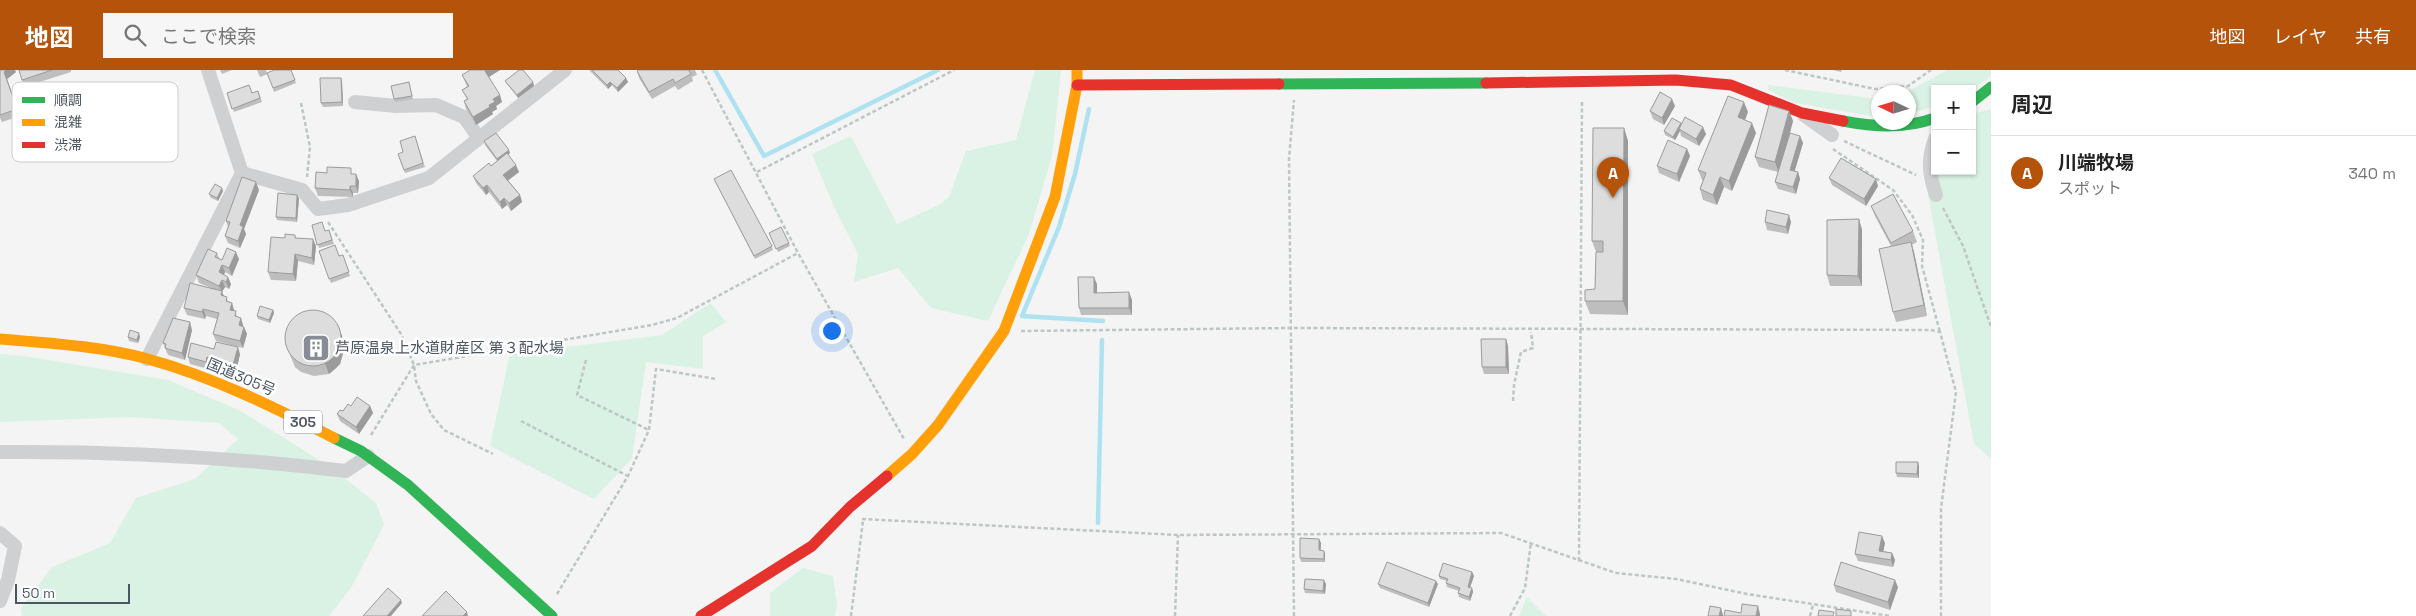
<!DOCTYPE html>
<html lang="ja">
<head>
<meta charset="utf-8">
<style>
	body { margin:0; font-family:"Space Grotesk","Noto Sans JP",sans-serif; background:#f6f6f6; color:#222 }
	.controls { position:absolute; right:15px; top:15px; display:grid; overflow:hidden; border-radius:0px; box-shadow:0 1px 4px #0004 }
	.controls button { width:45px; height:45px; display:grid; place-items:center; padding:0; border:0; border-bottom:1px solid #e0e0e0; background:#fff; color:#222; font:25px sans-serif }
	.compass { position:absolute; left:1871px; top:15px; width:45px; height:45px; border-radius:50%; background:#fff; box-shadow:0 1px 4px #0004; rotate:274deg }
	.scale { position:absolute; left:15px; bottom:12px; width:115px; box-sizing:border-box; padding-left:5px; border:2px solid #4a5661; border-top:0; font-size:14px; line-height:18px; white-space:nowrap; color:#4a5661; -webkit-text-stroke:4px #fff; paint-order:stroke }
	.you { position:absolute; left:831px; top:260px; width:18px; height:18px; margin:-12px; border:4px solid #fff; border-radius:50%; background:#1a73e8; box-shadow:0 0 0 8px #1a73e833 }
	.badge { display:grid; place-items:center; width:32px; height:32px; border-radius:50%; background:#b45309; color:#fff; font-size:16px; font-weight:700 }
	.pin { position:absolute; translate:-50% -41px; filter:drop-shadow(0 1px 2px #0008) }
	.pin::after { content:''; position:absolute; top:26px; width:18px; height:15px; background:inherit; clip-path:polygon(0 0,100% 0,50% 100%) }
	.list { margin:0; padding:0; list-style:none }
	h2 { display:flex; justify-content:space-between; align-items:center; height:65px; margin:0; padding:0 20px; font-size:21px }
	h2 small { font-size:16px; font-weight:400; color:#767676 }
	.list li { display:grid; grid-template-columns:32px 1fr auto; gap:15px; align-items:center; box-sizing:border-box; height:75px; padding:0 20px; border-top:1px solid #e0e0e0 }
	.list b { display:block; font-size:19px; white-space:nowrap }
	.list p { margin:0; font-size:16px; white-space:nowrap; color:#767676 }
	.list em { font-size:16px; font-style:normal; color:#767676 }
	.icon { flex:none; width:28px; height:28px; fill:none; stroke:currentColor; stroke-width:2; stroke-linecap:round; stroke-linejoin:round }
	.map { position:relative; flex:none; width:1991px; height:546px; overflow:hidden }
	header { display:flex; align-items:center; gap:30px; box-sizing:border-box; height:70px; padding:0 25px; background:#b45309; color:#fff }
	header strong { font-size:24px }
	nav { display:flex; gap:28px; margin-inline-start:auto; font-size:18px }
	.search { width:350px; height:45px; background:#f6f6f6; display:flex; align-items:center; gap:12px; box-sizing:border-box; padding:0 18px; border-radius:0px; color:#767676; font-size:19px }
	main { display:flex }
	aside { flex:1; background:#fff }
	.map>svg:first-child { display:block }
	.green { fill:#d9f2e3 }
	.lines { fill:none; stroke-linecap:round; stroke-linejoin:round }
	.stream { stroke:#aee2f0; stroke-width:4.5 }
	.path { stroke:#bcc7c4; stroke-width:2.5; stroke-dasharray:4 2.5; stroke-linecap:butt }
	.street { stroke:#ced0d2; stroke-width:14 }
	.fast { stroke:#30b455; stroke-width:11 }
	.slow { stroke:#ff9f0a; stroke-width:11 }
	.jam { stroke:#e5322d; stroke-width:11 }
	.wall { fill:#bebebf }
	.shaded-wall { fill:#9b9b9b }
	.building { fill:#ddddde; stroke:#9b9b9b }
	.labels { text-anchor:middle; stroke-width:5; stroke-linejoin:round; paint-order:stroke }
	.shield { fill:#fff; stroke:#808990; stroke-width:1 }
	.shield-label { font-size:14px; font-weight:bold; fill:#4a5661 }
	.poi-label { font-size:15px; fill:#4a5661; stroke:#fff; text-anchor:start }
	.street-label { font-size:15px; fill:#4a5661; stroke:#fff }
	.key { fill:#fff; stroke:#c9ccd0; stroke-width:1 }
	.key-label { font-size:14px; fill:#4a5661 }
</style>
</head>
<body>
<header>
<strong>地図</strong>
<div class="search"><svg class="icon" aria-label="search" viewBox="0 0 24 24"><circle cx="10" cy="10" r="6"/><path d="M15 15l6 6"/></svg>ここで検索</div>
<nav><a>地図</a><a>レイヤ</a><a>共有</a></nav>
</header>
<main>
<div class="map">
<svg width="1991" height="546" viewBox="0 0 1991 546">
	<rect width="100%" height="100%" fill="#f4f4f4"/>
	<!-- green -->
	<g class="green">
		<path d="M1035 0H1061L1052 86 1029 164 988 251 931 238 898 198 854 212 858 184 834 137 812 84 851 66 897 154 941 134 949 127 966 81 1016 70Z"/>
		<path d="M1947 0H1991V6L1972 20 1935 19V36L1909 44 1907 22Z"/>
		<path d="M1768 15 1878 29V47L1795 33 1768 20Z"/>
		<path d="M1991 39V389L1974 374 1925 108 1935 101H1972V44Z"/>
		<path d="M711 233 726 252 703 266V299L646 292 632 388 594 429 490 376 510 284 662 265Z"/>
		<path d="M0 284 24 286 168 310 241 341 332 398 376 433 384 455 351 518 329 546H22L21 538 52 497 110 473 136 428 195 409 238 369 219 353 130 347 0 352Z"/>
		<path d="M803 498 833 506 837 535 835 546H770V523Z"/>
		<path d="M1527 527 1546 546H1519Z"/>
	</g>
	<g class="lines">
		<!-- stream -->
		<g class="stream">
			<path d="M715 0 764 86 938 0"/>
			<path d="M1089 39 1075 104 1059 157 1022 246 1103 251"/>
			<path d="M1098 453 1102 270"/>
		</g>
		<!-- path -->
		<g class="path">
			<path d="M702 0 798 183 904 369"/>
			<path d="M1785 0 1875 19 1908 16 1931 0"/>
			<path d="M301 33 310 77 307 107"/>
			<path d="M1844 71 1916 105"/>
			<path d="M1833 79 1893 120 1912 145 1923 170 1922 196 1940 262"/>
			<path d="M757 102 954 0"/>
			<path d="M1943 138 1963 176 1991 257"/>
			<path d="M328 152 401 264 414 295 416 311 431 344 444 360 493 384"/>
			<path d="M1021 261 1291 258 1931 260 1940 262 1956 322 1941 438V546"/>
			<path d="M586 290 577 325 649 360"/>
			<path d="M1513 331 1514 315 1521 282 1533 278 1531 262"/>
			<path d="M521 351 628 406"/>
			<path d="M371 365 414 295 652 255 677 248 798 183"/>
			<path d="M862 449 1178 465 1501 463 1616 503 1676 509 1747 524 1890 546"/>
			<path d="M1579 491 1582 30"/>
			<path d="M557 524 628 406 649 360 656 299 716 309"/>
			<path d="M851 546 863 451"/>
			<path d="M1175 546 1178 465"/>
			<path d="M1294 546 1289 89 1294 30"/>
			<path d="M1510 546 1525 518 1531 472"/>
			<path d="M1810 546 1813 535"/>
		</g>
		<!-- street -->
		<g class="street">
			<path d="M355 32 396 36 436 35 464 47 479 68"/>
			<path d="M1804 45 1832 65"/>
			<path d="M1935 69C1927 90 1929 104 1936 125"/>
			<path d="M242 103 302 120 318 139 348 135 429 108 565 0"/>
			<path d="M147 289 242 103 208 0"/>
			<path d="M0 382C116 381 231 387 346 401L368 386"/>
			<path d="M0 463 15 476 8 510 0 531"/>
		</g>
		<!-- fast -->
		<g class="fast">
			<path d="M1279 14 1486 13"/>
			<path d="M1972 32 1991 17"/>
			<path d="M1843 51C1874 57 1905 59 1935 48"/>
			<path d="M334 368 361 381 408 415 552 546"/>
		</g>
		<!-- slow -->
		<g class="slow">
			<path d="M0 269C49 273 100 276 148 289 213 307 274 337 334 368"/>
			<path d="M887 406 912 384 938 355 1004 261 1055 127 1077 15V0"/>
		</g>
		<!-- jam -->
		<g class="jam">
			<path d="M1486 13 1676 10 1731 15 1802 43 1843 51"/>
			<path d="M1077 15 1279 14"/>
			<path d="M701 546 812 476 850 437 887 406"/>
		</g>
	</g>
	<!-- wall -->
	<g class="wall">
		<path d="M0 0 16 2 7 9 20 46 2 52 0 48Z"/>
		<path d="M19 0H71V2L24 17Z"/>
		<path d="M220 0H232L222 4Z"/>
		<path d="M257 0H266L267 3 291 0 296 13 274 22 268 4 260 7Z"/>
		<path d="M500 0 489 7 502 32 496 36 497 39 492 42 493 44 476 55 466 39 464 31 467 29 462 20 467 17 465 12 462 5Z"/>
		<path d="M589 0H618L628 12 618 22 612 15 608 19Z"/>
		<path d="M638 0H695L697 5 692 7 693 11 678 20 675 16 652 29 639 8 637 1Z"/>
		<path d="M1833 0H1842L1841 2Z"/>
		<path d="M341 8 342 11 343 36 323 37 321 33Z"/>
		<path d="M505 11 533 12 534 16 518 28 507 14Z"/>
		<path d="M409 12 413 29 395 32 394 29Z"/>
		<path d="M258 21 262 32 234 42 227 23H252Z"/>
		<path d="M1675 36 1664 55 1653 49 1650 41Z"/>
		<path d="M1789 41 1793 51 1788 70 1800 66 1803 73 1794 101 1798 102 1800 109 1796 124 1778 119 1775 112 1778 102 1759 97 1755 87Z"/>
		<path d="M1748 42 1745 50 1756 63 1732 121 1724 117 1717 135 1703 130 1700 119 1703 110H1702L1698 100Z"/>
		<path d="M1681 54 1706 64 1699 76 1681 66 1680 61 1675 70 1665 65 1664 61Z"/>
		<path d="M1624 58 1628 71V245L1590 244 1585 231 1595 219 1596 182 1592 171Z"/>
		<path d="M415 66 425 97 405 103 398 84 403 82Z"/>
		<path d="M484 71 510 83 508 85 519 102 508 110 520 125 522 132 511 141 507 135 502 139 489 122 486 125 476 113 473 106 491 96 497 91 485 75Z"/>
		<path d="M1687 79 1690 86 1679 112 1659 103 1657 96Z"/>
		<path d="M354 104 359 111 358 123H353V127L318 126 315 118Z"/>
		<path d="M1829 108 1878 116 1866 136 1832 115Z"/>
		<path d="M714 109 772 176 773 180 755 189Z"/>
		<path d="M222 118 223 121 218 131 211 128 209 124Z"/>
		<path d="M259 120 244 159 246 164 240 178 228 173 225 166 228 157 226 151Z"/>
		<path d="M299 128 297 152 277 150 276 147Z"/>
		<path d="M1871 136 1913 161 1917 172 1912 175 1914 182 1927 246 1896 252 1893 242 1891 176 1875 146Z"/>
		<path d="M1859 149 1862 160V216H1830L1827 205Z"/>
		<path d="M1765 152H1791L1788 164 1767 160Z"/>
		<path d="M312 155 325 161 329 160 334 174 319 178Z"/>
		<path d="M769 163 789 173 790 176 778 182Z"/>
		<path d="M295 165 296 168 316 176 314 195 298 191 296 211 271 210 268 202 285 168Z"/>
		<path d="M319 181 339 186 343 185 350 206 331 213Z"/>
		<path d="M217 183 219 188 222 190 239 189 232 206 225 202 224 205 231 214 229 219 225 217 222 222 224 226 229 232 232 233 234 241 243 255V256L244 257 247 264 243 278 216 271 213 264 217 249 206 246 205 249 187 245 184 238 211 218 199 213 196 205Z"/>
		<path d="M1097 214V223L1132 230V245H1081L1079 238Z"/>
		<path d="M273 240 274 243 270 253 258 249 257 246Z"/>
		<path d="M192 260 185 290 168 285 163 273Z"/>
		<path d="M342 266 344 280 340 294 335 299 329 304 314 306 301 302 295 297 285 273Z"/>
		<path d="M128 267H140L138 273 129 271Z"/>
		<path d="M1506 269 1508 276 1509 304H1484L1482 297Z"/>
		<path d="M214 279 240 284 235 306 215 301 213 295 209 294 208 299 190 294 188 287Z"/>
		<path d="M351 336H370L373 343 359 364 340 351 337 344Z"/>
		<path d="M1919 396V408L1897 407 1896 403Z"/>
		<path d="M1319 469 1321 473V480L1324 481 1325 484V492H1301L1300 488Z"/>
		<path d="M1885 473 1883 481 1892 483 1895 490 1893 497 1858 491 1855 484Z"/>
		<path d="M1472 502 1474 506 1470 518H1472L1473 522 1470 531 1459 527 1458 523 1459 521 1447 517 1446 513 1447 511 1440 509 1439 506Z"/>
		<path d="M1326 514 1325 524 1305 523 1304 519Z"/>
		<path d="M1378 514H1438L1429 537 1380 518Z"/>
		<path d="M1834 515 1898 517 1890 540 1836 522Z"/>
	</g>
	<!-- shaded-wall -->
	<g class="shaded-wall">
		<path d="M6 0H15L16 2 7 9 20 46 4 2Z"/>
		<path d="M486 0H500L487 8 485 1Z"/>
		<path d="M341 8 342 11 343 36 342 32Z"/>
		<path d="M626 8 628 12 618 22 617 18Z"/>
		<path d="M533 12 534 16 518 28 517 25Z"/>
		<path d="M610 12 612 15 608 19 607 15Z"/>
		<path d="M500 25 502 32 496 36 497 39 492 42 493 44 476 55 473 47 493 29Z"/>
		<path d="M1672 29 1675 36 1664 55 1662 48Z"/>
		<path d="M1744 32 1748 42 1742 57 1738 47Z"/>
		<path d="M1789 41 1793 51 1779 103 1775 92Z"/>
		<path d="M1681 53 1682 56 1679 59 1680 61 1675 70 1673 67Z"/>
		<path d="M1752 53 1756 63 1732 121 1729 111Z"/>
		<path d="M1703 57 1706 64 1699 76 1696 69Z"/>
		<path d="M1624 58 1628 71V245L1623 231Z"/>
		<path d="M1800 66 1803 73 1793 107 1790 100Z"/>
		<path d="M1687 79 1690 86 1679 112 1677 104Z"/>
		<path d="M509 80 510 83 498 92 497 89Z"/>
		<path d="M516 95 519 102 506 112 503 105Z"/>
		<path d="M1798 102 1800 109 1796 124 1793 117Z"/>
		<path d="M356 104 359 111 358 123 356 116Z"/>
		<path d="M1720 107 1724 117 1717 135 1713 125Z"/>
		<path d="M1876 109 1878 116 1866 136 1864 129Z"/>
		<path d="M256 112 259 120 244 159 246 164 240 178 238 171 240 155Z"/>
		<path d="M487 115 489 122 486 125 483 118Z"/>
		<path d="M350 116 353 123V127L350 120Z"/>
		<path d="M222 118 223 121 218 131 217 128Z"/>
		<path d="M297 125 299 128 297 152 296 148Z"/>
		<path d="M520 125 522 132 511 141 509 133Z"/>
		<path d="M504 128 507 135 502 139 500 132Z"/>
		<path d="M1789 145 1791 152 1788 164 1786 157Z"/>
		<path d="M1859 149 1862 160V216L1858 206Z"/>
		<path d="M313 169 316 176 314 195 312 188Z"/>
		<path d="M1911 172 1914 182 1927 246 1924 235Z"/>
		<path d="M236 182 239 189 232 206 229 198Z"/>
		<path d="M295 184 298 191 296 211 293 204Z"/>
		<path d="M222 195 225 202 222 209 219 202Z"/>
		<path d="M228 207 231 214 229 219 226 212Z"/>
		<path d="M1094 207 1097 214V230L1094 223Z"/>
		<path d="M222 210 225 217 222 222 225 228 221 225 222 222 219 216Z"/>
		<path d="M1129 222 1132 230V245L1129 238Z"/>
		<path d="M232 233 234 240 232 247 230 240Z"/>
		<path d="M203 239 206 246 205 249 202 242Z"/>
		<path d="M273 240 274 243 270 253 269 250Z"/>
		<path d="M241 248 243 255 241 262 239 255Z"/>
		<path d="M190 252 192 260 185 290 182 283Z"/>
		<path d="M338 255 342 266 344 280 340 294 335 299 329 304 325 293Z"/>
		<path d="M244 257 247 264 243 278 240 271Z"/>
		<path d="M139 263 140 267 138 273 137 270Z"/>
		<path d="M1506 269 1508 276 1509 304 1506 297Z"/>
		<path d="M238 277 240 284 235 306 232 299Z"/>
		<path d="M207 287 209 294 208 299 206 292Z"/>
		<path d="M370 336 373 343 359 364 356 357Z"/>
		<path d="M1918 392 1919 396V408L1917 404Z"/>
		<path d="M1882 466 1885 473 1882 488 1879 481Z"/>
		<path d="M1319 469 1321 473 1320 484 1319 480Z"/>
		<path d="M1324 481 1325 484V492L1324 489Z"/>
		<path d="M1892 483 1895 490 1893 497 1891 490Z"/>
		<path d="M1472 502 1474 506 1469 520 1468 517Z"/>
		<path d="M1324 510 1326 514 1325 524 1323 521Z"/>
		<path d="M1895 510 1898 517 1890 540 1888 532Z"/>
		<path d="M1436 511 1438 514 1429 537 1428 533Z"/>
		<path d="M1472 518 1473 522 1470 531 1469 527Z"/>
		<path d="M401 530 402 533 391 546H387Z"/>
		<path d="M1758 536 1760 544V546H1756Z"/>
		<path d="M1721 538 1723 545V546H1719Z"/>
		<path d="M467 542 468 546H463Z"/>
	</g>
	<!-- building -->
	<g class="building">
		<path d="M0 0H6L4 2 17 39 0 45Z"/>
		<path d="M19 0H52L22 10Z"/>
		<path d="M274 0H291L295 10 273 18 267 3Z"/>
		<path d="M470 0H486L485 1 500 25 493 29 495 32 489 35 490 37 473 47 464 31 468 29 462 20 469 16 462 5Z"/>
		<path d="M519 0H523L533 12 517 25 505 11Z"/>
		<path d="M592 0H618L626 8 617 18 610 12 607 15Z"/>
		<path d="M638 0H690L689 1 691 4 675 13 673 9 649 22 637 1Z"/>
		<path d="M320 8H341L342 32 321 33Z"/>
		<path d="M409 12 412 26 394 29 391 16Z"/>
		<path d="M249 15 252 23 258 21 260 28 232 39 227 23Z"/>
		<path d="M1660 22 1672 29 1662 48 1650 41Z"/>
		<path d="M1728 26 1744 32 1738 47 1752 53 1729 111 1720 107 1713 125 1700 119 1706 103 1698 100Z"/>
		<path d="M1769 35 1789 41 1775 92 1755 87Z"/>
		<path d="M1685 47 1703 57 1696 69 1679 59Z"/>
		<path d="M1672 48 1681 53 1673 67 1664 61Z"/>
		<path d="M1593 58H1624L1623 231H1585V220L1595 219 1596 182H1603V171H1592Z"/>
		<path d="M496 63 509 80 497 89 484 71Z"/>
		<path d="M1790 63 1800 66 1790 100 1798 102 1793 117 1775 112Z"/>
		<path d="M415 66 423 93 404 100 398 84 403 82 400 71Z"/>
		<path d="M1668 70 1687 79 1677 104 1657 96Z"/>
		<path d="M507 83 516 95 503 105 520 125 509 133 504 128 500 132 487 115 483 118 473 106 489 93 491 96Z"/>
		<path d="M1841 88 1876 109 1864 129 1829 108Z"/>
		<path d="M327 97 351 98V104H356V116H350V120L315 118 316 102 327 103Z"/>
		<path d="M731 100 772 176 754 186 714 109Z"/>
		<path d="M242 107 256 112 240 155 243 157 238 171 225 166 230 152 226 151Z"/>
		<path d="M215 114 222 118 217 128 209 124Z"/>
		<path d="M278 123 297 125 296 148 276 147Z"/>
		<path d="M1893 124 1913 161 1891 173 1871 136Z"/>
		<path d="M1767 140 1789 145 1786 157 1765 152Z"/>
		<path d="M1859 149 1858 206 1827 205V150Z"/>
		<path d="M322 152 325 161 329 160 332 170 317 175 312 155Z"/>
		<path d="M781 157 789 173 776 179 769 163Z"/>
		<path d="M285 164 295 165V168L313 169 312 188 295 184 293 204 268 202 271 167 285 168Z"/>
		<path d="M1911 172 1924 235 1893 242 1879 179Z"/>
		<path d="M335 175 339 186 343 185 349 202 329 209 319 181Z"/>
		<path d="M227 178 236 182 229 198 222 195 219 202 228 207 226 212 222 210 219 216 196 205 208 179 217 183 215 187 222 190Z"/>
		<path d="M1078 207H1094V223L1129 222V238H1079Z"/>
		<path d="M190 213 222 221 221 225 227 227 226 231 232 233 230 240 236 241 235 246 241 248 239 255 244 257 240 271 213 264 219 243 203 239 202 242 184 238Z"/>
		<path d="M260 236 273 240 269 250 257 246Z"/>
		<circle cx="313" cy="268" r="28"/>
		<path d="M173 248 190 252 182 283 165 278 166 274 163 273Z"/>
		<path d="M130 260 139 263 137 270 128 267Z"/>
		<path d="M1481 269H1506V297H1482Z"/>
		<path d="M216 272 238 277 232 299 212 294 214 289 207 287 206 292 188 287 191 273 214 279Z"/>
		<path d="M357 327 370 336 356 357 337 344 340 340 343 341 348 334 351 336Z"/>
		<path d="M1896 392H1918L1917 404 1896 403Z"/>
		<path d="M1859 462 1882 466 1879 481 1892 483 1891 490 1855 484Z"/>
		<path d="M1300 468 1319 469V480L1324 481V489L1300 488Z"/>
		<path d="M1387 492 1436 511 1428 533 1378 514Z"/>
		<path d="M1841 492 1895 510 1888 532 1834 515Z"/>
		<path d="M1443 493 1472 502 1468 517 1472 518 1469 527 1458 523 1460 518 1446 513 1448 509 1439 506Z"/>
		<path d="M1305 509 1324 510 1323 521 1304 519Z"/>
		<path d="M388 518 401 530 387 546H363Z"/>
		<path d="M446 521 467 542 463 546H422Z"/>
		<path d="M1742 534 1758 536 1756 546H1724L1725 540 1741 543Z"/>
		<path d="M1710 536 1721 538 1719 546H1708Z"/>
		<path d="M1836 539 1851 541V546H1836Z"/>
		<path d="M1819 540 1834 542 1833 546H1818Z"/>
	</g>
	<!-- icons -->
	<defs>
		<g id="building-square" transform="scale(1.4375)"><rect x="-9" y="-9" width="18" height="18" rx="4" fill="#868d94" stroke="#fff"/><path d="M-4-6H4V6H1V3H-1V6H-4ZM-2.5-4.3h1.7v1.8h-1.7ZM.8-4.3h1.7v1.8H.8ZM-2.5-1h1.7V.8h-1.7ZM.8-1h1.7V.8H.8Z" fill="#fff"/></g>
	</defs>
	<g fill-rule="evenodd">
		<use href="#building-square" x="316" y="278"/>
	</g>
	<g class="labels">
		<!-- shield labels -->
		<rect class="shield" x="284" y="340.5" width="38" height="23" rx="4"/>
		<g class="shield-label">
			<text x="303" y="357">305</text>
		</g>
		<!-- poi labels -->
		<g class="poi-label">
			<text x="335" y="283">芦原温泉上水道財産区 第３配水場</text>
		</g>
		<!-- street labels -->
		<g class="street-label">
			<text transform="translate(241 307) rotate(23)" y="5">国道305号</text>
		</g>
	</g>
	<!-- legend -->
	<rect x="12" y="12" width="166" height="80" rx="8" class="key"/>
	<rect x="22" y="27" width="23" height="6" fill="#30b455"/>
	<rect x="22" y="49" width="23" height="7" fill="#ff9f0a"/>
	<rect x="22" y="72" width="23" height="6" fill="#e5322d"/>
	<g class="key-label">
		<text x="54" y="35">順調</text>
		<text x="54" y="57">混雑</text>
		<text x="54" y="80">渋滞</text>
	</g>
</svg>
<div class="controls">
<button>+</button>
<button>−</button>
</div>
<svg class="compass" viewBox="-18 -18 36 36"><path d="M0-13l5 13h-10z" fill="#e53935"/><path d="M0 13l5-13h-10z" fill="#767676"/></svg>
<div class="scale">50 m</div>
<div class="you"></div>
<div class="pin badge" style="left:1613px;top:128px">A</div>
</div>
<aside>
<h2>周辺<small></small></h2>
<ul class="list">
<li><span class="badge">A</span><div><b>川端牧場</b><p>スポット</p></div><em>340 m</em></li>
</ul>
</aside>
</main>
</body>
</html>
